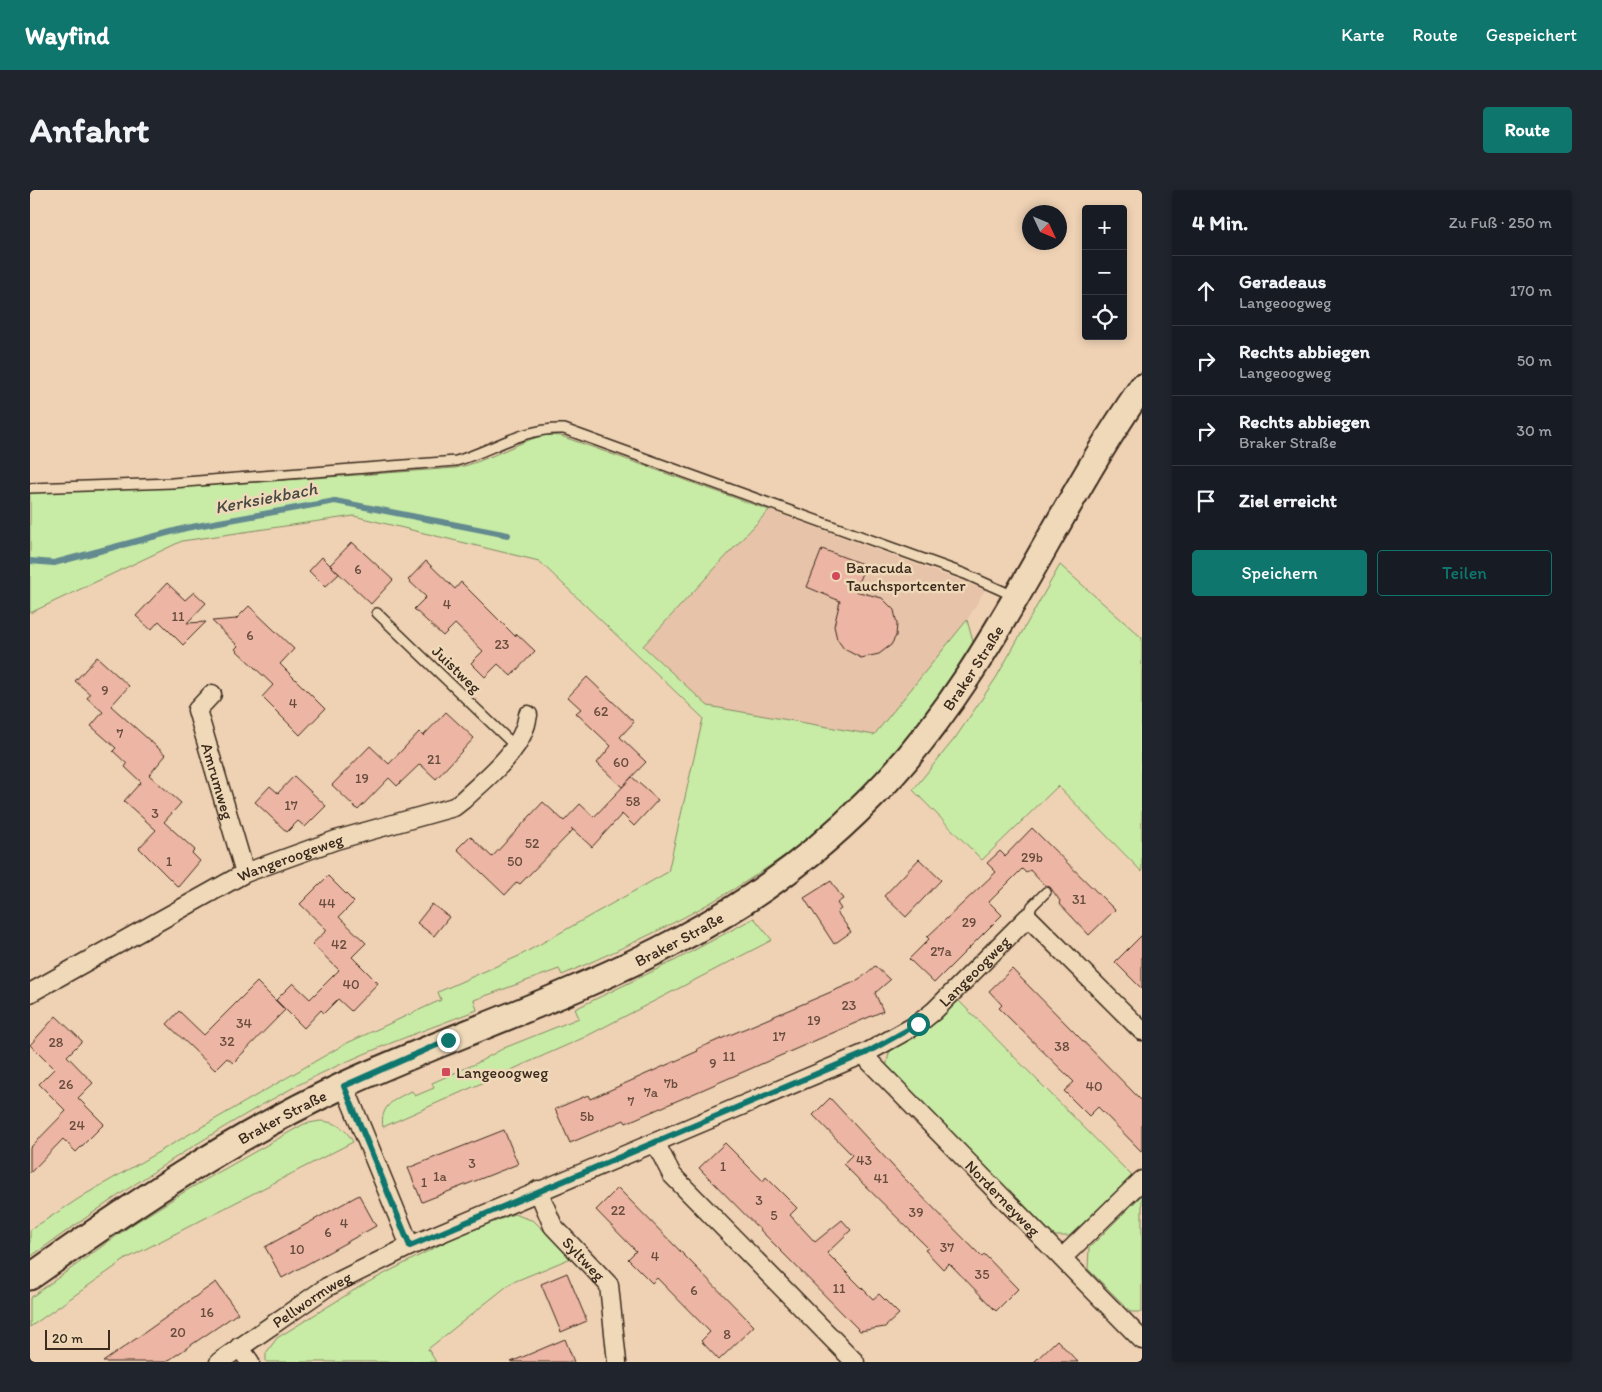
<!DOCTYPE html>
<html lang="de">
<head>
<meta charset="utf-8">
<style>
	body { margin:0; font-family:Itim,sans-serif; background:#20242c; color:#f1f3f6 }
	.controls { position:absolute; right:15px; top:15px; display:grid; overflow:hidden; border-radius:5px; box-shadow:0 2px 8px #0003 }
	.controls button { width:45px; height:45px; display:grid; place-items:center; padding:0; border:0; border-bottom:1px solid #363941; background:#171b24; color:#f1f3f6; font:25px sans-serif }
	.compass { position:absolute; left:992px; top:15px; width:45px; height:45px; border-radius:50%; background:#171b24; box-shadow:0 2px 8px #0003; rotate:134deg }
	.scale { position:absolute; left:15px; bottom:12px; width:65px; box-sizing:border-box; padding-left:5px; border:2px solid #3b2a1e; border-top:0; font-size:14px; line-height:18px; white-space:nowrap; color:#3b2a1e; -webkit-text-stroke:4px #efd9b8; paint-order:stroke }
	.stop { position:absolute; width:15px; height:15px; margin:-11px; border:4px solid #0f766e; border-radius:50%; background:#fff }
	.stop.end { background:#0f766e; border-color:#fff; box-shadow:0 1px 5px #0008 }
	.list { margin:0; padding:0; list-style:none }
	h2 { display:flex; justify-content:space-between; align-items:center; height:65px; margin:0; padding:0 20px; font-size:21px }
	h2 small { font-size:16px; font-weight:400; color:#9ea1a6 }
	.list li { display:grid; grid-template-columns:32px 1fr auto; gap:15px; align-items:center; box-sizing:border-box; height:70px; padding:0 20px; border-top:1px solid #363941 }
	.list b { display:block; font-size:19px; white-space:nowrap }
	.list p { margin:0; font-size:16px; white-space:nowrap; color:#9ea1a6 }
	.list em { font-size:16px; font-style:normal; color:#9ea1a6 }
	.actions { display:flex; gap:10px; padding:15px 20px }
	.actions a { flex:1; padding:11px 0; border:1px solid #0f766e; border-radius:5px; text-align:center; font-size:18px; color:#0f766e }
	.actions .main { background:#0f766e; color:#fff }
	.icon { flex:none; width:28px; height:28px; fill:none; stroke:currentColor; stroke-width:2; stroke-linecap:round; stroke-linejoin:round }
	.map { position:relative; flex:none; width:1112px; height:1172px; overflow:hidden; border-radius:5px }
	header { display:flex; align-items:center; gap:30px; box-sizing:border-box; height:70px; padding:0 25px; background:#0f766e; color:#fff }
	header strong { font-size:24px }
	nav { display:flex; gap:28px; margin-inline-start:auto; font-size:18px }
	.intro { display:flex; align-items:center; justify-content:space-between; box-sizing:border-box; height:120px; padding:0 30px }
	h1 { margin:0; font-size:35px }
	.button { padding:12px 22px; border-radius:5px; background:#0f766e; color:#fff; font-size:18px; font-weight:700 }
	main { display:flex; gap:30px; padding:0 30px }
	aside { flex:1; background:#171b24; border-radius:5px; box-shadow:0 2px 8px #0003 }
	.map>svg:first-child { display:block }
	.built { fill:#e7c3a9 }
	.green { fill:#c8eba5; stroke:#828a62 }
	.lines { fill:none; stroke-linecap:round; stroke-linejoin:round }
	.stream { stroke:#628a8f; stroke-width:6 }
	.building { fill:#edb5a3; stroke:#3b2a1e }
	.lane-casing { stroke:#3b2a1e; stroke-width:12 }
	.street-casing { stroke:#3b2a1e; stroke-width:21 }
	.secondary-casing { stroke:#3b2a1e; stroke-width:29 }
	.lane { stroke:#efd9b8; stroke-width:9 }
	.street { stroke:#efd9b8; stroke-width:18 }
	.secondary { stroke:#efd9b8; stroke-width:25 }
	.route { stroke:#0f766e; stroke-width:6 }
	.poi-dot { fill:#d1495b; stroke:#efd9b8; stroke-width:2 }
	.labels { text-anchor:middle; stroke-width:5; stroke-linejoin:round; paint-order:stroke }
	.number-label { font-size:14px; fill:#684d3f }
	.poi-label { font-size:16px; fill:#3b2a1e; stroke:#efd9b8; text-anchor:start }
	.street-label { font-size:16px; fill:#3b2a1e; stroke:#efd9b8 }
	.water-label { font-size:18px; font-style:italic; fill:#484a44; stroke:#efd9b8 }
</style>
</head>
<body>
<header>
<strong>Wayfind</strong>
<nav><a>Karte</a><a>Route</a><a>Gespeichert</a></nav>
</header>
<div class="intro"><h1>Anfahrt</h1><a class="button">Route</a></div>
<main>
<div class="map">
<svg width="1112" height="1172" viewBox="0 0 1112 1172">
	<rect width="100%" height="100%" fill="#efd2b4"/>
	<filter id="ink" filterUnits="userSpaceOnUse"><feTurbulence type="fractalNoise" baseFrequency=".02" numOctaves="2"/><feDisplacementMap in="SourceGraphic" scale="10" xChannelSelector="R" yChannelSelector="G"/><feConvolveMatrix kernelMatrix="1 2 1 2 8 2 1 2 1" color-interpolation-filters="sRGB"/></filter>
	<g filter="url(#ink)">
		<!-- built -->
		<path class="built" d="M739 320 955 400 937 430 844 545 678 516 613 456Z"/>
		<!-- green -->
		<g class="green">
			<path d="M514 245 531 246 739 320 613 456 678 516 844 545 937 430 944 455C920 491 897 528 869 560 775 671 662 728 532 785L529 779 444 810 447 820C387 843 325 865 268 895 174 945 86 1006 0 1067V1040L56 1004 315 854 411 810 408 802 489 766 638 682 673 528 509 371 324 326 152 351 0 423V302L143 298 426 278C458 271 483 254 514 245Z"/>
			<path d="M1030 375 1112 448V682L1028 596 952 670 883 600 926 547 966 488Z"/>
			<path d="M724 728 742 750 553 848 353 937C349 916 366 908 382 901L385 906 404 898 402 893 447 873 474 858 549 828 545 819 646 770Z"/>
			<path d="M927 809 1103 987 1039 1046H1026L1016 1041 856 878 859 863 864 857Z"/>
			<path d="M290 931C305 932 315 937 323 952L96 1069 0 1137V1108L103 1034 159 999 274 934Z"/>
			<path d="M1112 1005V1122H1101L1058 1079 1059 1058Z"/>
			<path d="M484 1024 504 1031 541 1068 481 1093 398 1159 406 1172H236V1163L247 1148 331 1096 425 1047Z"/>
		</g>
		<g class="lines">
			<!-- stream -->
			<path class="stream" d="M0 371 24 373 156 338 305 311 478 345"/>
		</g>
		<!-- building -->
		<g class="building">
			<path d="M322 352 363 390 341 414 300 375Z"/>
			<path d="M792 359 835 375 825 401 852 408 864 420 867 434 866 446 861 455 849 464 831 468 814 459 807 449 804 436 810 411 777 397Z"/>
			<path d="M292 367 309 384 295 397 279 381Z"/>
			<path d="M396 371 425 399 431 392 485 446 487 444 505 461 481 486 468 474 455 487 441 473 453 461 425 434 413 446 384 419 396 407 378 390Z"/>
			<path d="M137 393 155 410 164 402 176 413 157 433 176 432 153 455 129 431 121 440 106 426Z"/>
			<path d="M219 416 264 459 250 474 295 519 270 545 232 507 243 495 205 459 208 456 182 431 206 429Z"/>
			<path d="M67 467 99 496 81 516 136 565 119 585 151 613 134 632 165 660 162 663 170 671 148 697 109 658 126 640 94 611 111 592 95 577 97 574 83 561 86 558 61 536 73 522 57 508 60 504 45 491Z"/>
			<path d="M557 487 604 532 590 547 616 572 592 597 567 573 581 556 546 523 551 519 538 507Z"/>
			<path d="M416 522 444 548 406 589 390 574 367 596 359 588 328 620 302 595 340 556 359 574 389 542 393 546Z"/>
			<path d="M264 586 296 616 275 637 268 631 257 642 225 612 240 596 248 603Z"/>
			<path d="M602 587 628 610 604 636 592 624 562 657 541 638 543 640 490 694 487 692 475 705 427 659 440 646 462 667 513 612 534 631 550 614 564 627Z"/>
			<path d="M1002 638 1085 720 1059 745 1029 713 1030 711 1020 697 1015 696 1000 680 996 683 992 679 959 712 972 725 904 793 879 769 899 749 897 747 966 682 957 673 970 661 975 666Z"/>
			<path d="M889 669 911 690 876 727 854 706Z"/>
			<path d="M298 686 324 712 309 727 336 753 322 767 348 793 321 821 308 809 294 823 291 820 274 838 246 810 263 793 280 809 309 780 282 754 297 740 270 714Z"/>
			<path d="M801 691 813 709 807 713 811 719 807 722 821 742 804 754 774 708Z"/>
			<path d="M402 714 419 727 404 746 387 733Z"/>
			<path d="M1112 745V799L1085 772Z"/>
			<path d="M845 776 860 790 845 803 853 821 596 933 594 930 540 953 525 919 558 905 560 909 668 861 667 859 829 790Z"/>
			<path d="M982 779 1112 911V962L1068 917 1059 926 1034 901 1044 892 969 818 972 815 959 801Z"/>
			<path d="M227 792 255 820 203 873 197 868 185 880 137 834 149 821 174 845Z"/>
			<path d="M26 826 52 851 37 866 63 893 48 908 74 934 46 962 33 949 0 983V958L36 921 9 894 24 879 0 855Z"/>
			<path d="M800 908 872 986 952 1067 954 1064 988 1099 966 1121 919 1073 913 1079 895 1060 898 1058 813 974 822 965 783 925Z"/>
			<path d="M474 940 488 974 392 1012 378 978Z"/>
			<path d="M695 953 733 991 736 987 767 1018 760 1025 785 1052 812 1030 821 1040 797 1063 843 1109 849 1104 869 1124 855 1137 830 1141 669 978Z"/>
			<path d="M588 998 724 1136 689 1170 671 1151 680 1142 627 1088 622 1093 598 1069 606 1061 566 1020Z"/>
			<path d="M329 1005 346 1036 252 1088 235 1057Z"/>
			<path d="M537 1083 557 1131 531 1142 511 1094Z"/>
			<path d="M186 1092 208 1123 195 1132 136 1172H73Z"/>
			<path d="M535 1149 544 1172H481Z"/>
			<path d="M1027 1150 1048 1172H1004Z"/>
		</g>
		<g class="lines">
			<!-- lane casing -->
			<g class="lane-casing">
				<g id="lane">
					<path d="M0 298 142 293 426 271C463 260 494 237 534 239L935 384 984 406"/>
					<path d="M347 423 486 557"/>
					<path d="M998 727 1002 716 1016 702"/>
				</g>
			</g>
			<!-- street casing -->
			<g class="street-casing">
				<g id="street">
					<path id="s1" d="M182 504 167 520 215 683"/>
					<path id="s2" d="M0 803 215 683 306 650 424 617 433 610C458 586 493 561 498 525"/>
					<path id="s3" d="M836 863 840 872 1112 1150"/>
					<path d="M314 895 380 1056"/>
					<path d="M626 954 642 985 825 1172"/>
					<path id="s4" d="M508 1000 523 1036 579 1095 587 1172"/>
					<path d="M1032 1068 1112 990"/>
					<path d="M209 1157 220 1172"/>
					<path id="s5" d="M189 1172 297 1097 380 1056 836 863 888 834 904 821 998 727 1112 841"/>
				</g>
			</g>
			<!-- secondary casing -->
			<g class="secondary-casing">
				<g id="secondary">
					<path id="s6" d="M0 1087C101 1016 202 947 314 895 425 844 544 806 652 748 721 712 786 664 841 608 960 488 1017 333 1112 197"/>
				</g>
			</g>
			<!-- lane -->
			<use href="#lane" class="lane"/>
			<!-- street -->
			<use href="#street" class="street"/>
			<!-- secondary -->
			<use href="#secondary" class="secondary"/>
		</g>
	</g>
	<g class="lines" filter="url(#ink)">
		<!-- route -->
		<path class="route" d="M418 850 314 896 380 1056 836 863 888 834"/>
	</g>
	<!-- markers -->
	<g class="poi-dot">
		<circle cx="806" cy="386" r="5"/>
		<rect x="411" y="877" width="10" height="10" rx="2.5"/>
	</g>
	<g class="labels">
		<!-- number labels -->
		<g class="number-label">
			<text x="328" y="384">6</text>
			<text x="417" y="419">4</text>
			<text x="148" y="431">11</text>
			<text x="220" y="450">6</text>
			<text x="472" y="459">23</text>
			<text x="75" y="505">9</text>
			<text x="263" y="518">4</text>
			<text x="571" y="526">62</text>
			<text x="90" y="548">7</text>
			<text x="404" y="574">21</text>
			<text x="591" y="577">60</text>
			<text x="332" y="593">19</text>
			<text x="603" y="616">58</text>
			<text x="261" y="620">17</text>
			<text x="125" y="628">3</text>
			<text x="502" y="658">52</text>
			<text x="1002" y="672">29b</text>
			<text x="139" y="676">1</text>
			<text x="485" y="676">50</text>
			<text x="1049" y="714">31</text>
			<text x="297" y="718">44</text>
			<text x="939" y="737">29</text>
			<text x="309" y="759">42</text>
			<text x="911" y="766">27a</text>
			<text x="321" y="799">40</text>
			<text x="819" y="820">23</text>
			<text x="784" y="835">19</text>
			<text x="214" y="838">34</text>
			<text x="749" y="851">17</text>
			<text x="197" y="856">32</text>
			<text x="26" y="857">28</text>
			<text x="1032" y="861">38</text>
			<text x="699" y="871">11</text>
			<text x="683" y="878">9</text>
			<text x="641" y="898">7b</text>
			<text x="36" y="899">26</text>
			<text x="1064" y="901">40</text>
			<text x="621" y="907">7a</text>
			<text x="601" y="916">7</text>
			<text x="557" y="931">5b</text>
			<text x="47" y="940">24</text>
			<text x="834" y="975">43</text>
			<text x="442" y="978">3</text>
			<text x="693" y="981">1</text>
			<text x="410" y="991">1a</text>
			<text x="851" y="993">41</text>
			<text x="394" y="997">1</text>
			<text x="729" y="1015">3</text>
			<text x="588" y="1025">22</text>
			<text x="886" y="1027">39</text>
			<text x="744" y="1030">5</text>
			<text x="314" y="1038">4</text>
			<text x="298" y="1047">6</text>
			<text x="917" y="1062">37</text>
			<text x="267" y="1064">10</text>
			<text x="625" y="1071">4</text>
			<text x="952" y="1089">35</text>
			<text x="809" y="1103">11</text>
			<text x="664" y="1105">6</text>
			<text x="177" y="1127">16</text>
			<text x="148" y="1147">20</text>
			<text x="697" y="1149">8</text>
		</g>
		<!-- poi labels -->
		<g class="poi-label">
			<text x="816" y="383">Baracuda<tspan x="816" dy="18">Tauchsportcenter</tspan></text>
			<text x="426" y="888">Langeoogweg</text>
		</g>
		<!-- street labels -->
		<g class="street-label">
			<text dy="6" stroke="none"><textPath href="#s6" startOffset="1139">Braker Straße</textPath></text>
			<text transform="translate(427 479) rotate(44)" y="6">Juistweg</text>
			<text dy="6" stroke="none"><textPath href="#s1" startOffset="96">Amrumweg</textPath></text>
			<text dy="6" stroke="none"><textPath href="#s2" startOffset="294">Wangeroogeweg</textPath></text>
			<text dy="6" stroke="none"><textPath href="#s6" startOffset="734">Braker Straße</textPath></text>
			<text dy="6" stroke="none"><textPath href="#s5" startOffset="856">Langeoogweg</textPath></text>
			<text dy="6" stroke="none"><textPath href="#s6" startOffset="299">Braker Straße</textPath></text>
			<text dy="6" stroke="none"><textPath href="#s3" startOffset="200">Norderneyweg</textPath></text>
			<text dy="6" stroke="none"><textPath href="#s4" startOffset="84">Syltweg</textPath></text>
			<text dy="6" stroke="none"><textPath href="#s5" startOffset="112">Pellwormweg</textPath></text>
		</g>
		<!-- water labels -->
		<g class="water-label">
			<text transform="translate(236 308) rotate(-11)" y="6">Kerksiekbach</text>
		</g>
	</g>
</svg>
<div class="controls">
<button>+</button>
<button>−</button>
<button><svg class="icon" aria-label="locate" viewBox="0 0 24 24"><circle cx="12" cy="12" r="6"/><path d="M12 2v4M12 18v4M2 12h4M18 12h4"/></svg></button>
</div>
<svg class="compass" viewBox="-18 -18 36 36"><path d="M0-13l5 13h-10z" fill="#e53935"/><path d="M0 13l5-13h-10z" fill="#9ea1a6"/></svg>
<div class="scale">20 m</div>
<div class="stop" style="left:888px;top:834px"></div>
<div class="stop end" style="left:418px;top:850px"></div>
</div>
<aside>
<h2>4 Min.<small>Zu Fuß · 250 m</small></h2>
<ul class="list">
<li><svg class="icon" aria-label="ahead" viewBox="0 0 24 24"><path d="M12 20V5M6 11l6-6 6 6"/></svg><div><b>Geradeaus</b><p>Langeoogweg</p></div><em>170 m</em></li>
<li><svg class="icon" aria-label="right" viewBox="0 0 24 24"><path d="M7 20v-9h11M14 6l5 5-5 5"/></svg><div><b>Rechts abbiegen</b><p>Langeoogweg</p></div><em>50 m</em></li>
<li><svg class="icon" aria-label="right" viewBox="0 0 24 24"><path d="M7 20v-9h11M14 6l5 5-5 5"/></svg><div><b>Rechts abbiegen</b><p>Braker Straße</p></div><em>30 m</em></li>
<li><svg class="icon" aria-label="arrive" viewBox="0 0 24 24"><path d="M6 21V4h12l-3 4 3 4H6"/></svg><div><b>Ziel erreicht</b></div></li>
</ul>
<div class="actions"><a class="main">Speichern</a><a>Teilen</a></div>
</aside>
</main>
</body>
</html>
